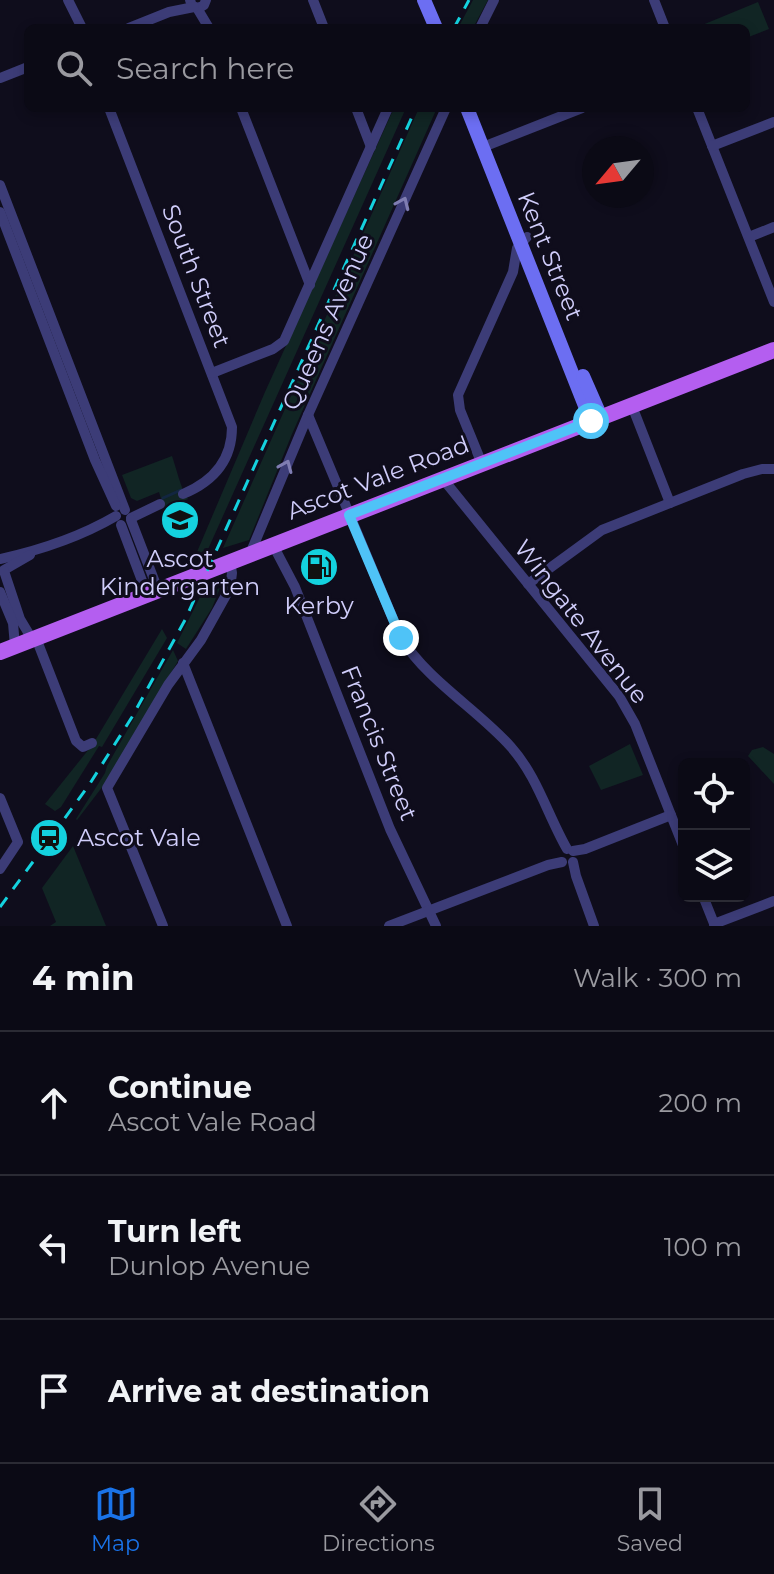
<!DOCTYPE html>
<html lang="en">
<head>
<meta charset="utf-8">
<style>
	body { margin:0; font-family:Montserrat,sans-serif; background:#191822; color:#f1f3f6 }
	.controls { position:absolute; right:24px; bottom:24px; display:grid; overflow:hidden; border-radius:12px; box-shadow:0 4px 12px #0003 }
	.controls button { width:72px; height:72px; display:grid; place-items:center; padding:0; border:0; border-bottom:2px solid #2b2b34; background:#0b0a15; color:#f1f3f6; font:40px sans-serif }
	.compass { position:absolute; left:582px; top:136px; width:72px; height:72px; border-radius:50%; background:#0b0a15; box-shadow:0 4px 12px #0003; rotate:241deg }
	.stop { position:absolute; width:24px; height:24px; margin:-18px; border:6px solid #4fc3f7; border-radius:50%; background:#fff }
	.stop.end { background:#4fc3f7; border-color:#fff; box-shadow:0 2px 8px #0008 }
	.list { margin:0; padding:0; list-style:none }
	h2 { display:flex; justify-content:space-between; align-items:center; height:104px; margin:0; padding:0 32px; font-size:34px }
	h2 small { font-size:26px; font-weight:400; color:#9a9aa0 }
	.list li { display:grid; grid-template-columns:52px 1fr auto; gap:24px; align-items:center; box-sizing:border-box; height:144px; padding:0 32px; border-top:2px solid #2b2b34 }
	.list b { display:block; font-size:30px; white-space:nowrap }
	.list p { margin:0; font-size:26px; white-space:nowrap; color:#9a9aa0 }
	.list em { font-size:26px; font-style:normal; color:#9a9aa0 }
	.icon { flex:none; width:44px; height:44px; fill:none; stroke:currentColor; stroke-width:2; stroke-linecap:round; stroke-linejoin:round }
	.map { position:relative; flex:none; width:774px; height:926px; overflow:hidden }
	.search { position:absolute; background:#0b0a15; box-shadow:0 4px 12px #0003; left:24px; right:24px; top:24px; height:88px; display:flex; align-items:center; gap:20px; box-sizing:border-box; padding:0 28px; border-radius:12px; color:#9a9aa0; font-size:30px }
	.sheet { height:536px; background:#0b0a15 }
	nav { display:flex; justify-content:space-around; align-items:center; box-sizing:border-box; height:112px; border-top:2px solid #2b2b34; background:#0b0a15; font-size:22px; color:#9a9aa0 }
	nav a { display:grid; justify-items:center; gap:4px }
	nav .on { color:#1a73e8 }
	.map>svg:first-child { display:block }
	.green { fill:#112524 }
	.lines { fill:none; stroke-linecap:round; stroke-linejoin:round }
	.stream { stroke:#122641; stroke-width:3 }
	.street { stroke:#3c3c77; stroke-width:10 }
	.secondary { stroke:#6c6ef2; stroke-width:14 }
	.primary { stroke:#b45ef0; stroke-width:16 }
	.rail { stroke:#14d2df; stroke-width:3; stroke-dasharray:12 10; stroke-linecap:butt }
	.oneway { stroke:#7f7db2 }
	.route { stroke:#4fc3f7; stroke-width:10 }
	.labels { text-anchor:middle; stroke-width:6; stroke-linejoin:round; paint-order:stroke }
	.street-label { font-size:24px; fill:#d0cdfa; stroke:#0f0d1c }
	.poi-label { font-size:24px; fill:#d0cdfa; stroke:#0f0d1c }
</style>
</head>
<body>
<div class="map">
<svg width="774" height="926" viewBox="0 0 774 926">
	<rect width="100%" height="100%" fill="#0f0d1c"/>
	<!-- green -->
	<g class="green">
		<path d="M473 0H488L473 28H458Z"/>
		<path d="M758 2 769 29 746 38V28H695Z"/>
		<path d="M394 108H406L205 556 194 559 265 392Z"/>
		<path d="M419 108H437L292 434 249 540 223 548Z"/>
		<path d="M172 456C177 470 180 487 188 499L164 508 159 492 137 501 131 498 122 475Z"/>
		<path d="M220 588 212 608 186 649 177 643 201 595Z"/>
		<path d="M162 629 167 638 102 747 99 746 61 807 55 811 45 804 93 744Z"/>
		<path d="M173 650 178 661 106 782 77 820 76 819 105 773 107 766Z"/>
		<path d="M630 744 643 775 601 790 589 766Z"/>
		<path d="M763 747 774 754V784L748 756 752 750Z"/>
		<path d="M73 846 106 926H50L56 922 42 888Z"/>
	</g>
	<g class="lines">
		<!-- stream -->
		<path class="stream" d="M163 498 181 490"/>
		<!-- street -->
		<g class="street">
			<path d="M68 0 82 28"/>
			<path d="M190 0 192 6 199 8 204 5 206 0"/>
			<path d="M313 0 324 28"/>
			<path d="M654 0 665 28"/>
			<path d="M197 8 209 28"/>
			<path d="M129 28 169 12 194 7"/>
			<path d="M480 28 494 0"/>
			<path d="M0 78 28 67"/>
			<path d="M109 108 232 427C232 461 212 482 183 494"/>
			<path d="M241 108 310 285"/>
			<path d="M356 108 371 147"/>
			<path d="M697 108 774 302"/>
			<path d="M712 146 774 122"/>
			<path d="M483 147 582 108"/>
			<path d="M0 185 125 510"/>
			<path d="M0 212 95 460 116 506"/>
			<path d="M749 237 774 227"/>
			<path d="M212 373 273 349 284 341 388 108"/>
			<path d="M632 406 670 503"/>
			<path d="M308 415 401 638C428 681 477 709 511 747 537 776 548 816 567 849"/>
			<path d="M482 464 460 410 458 395 513 272 517 248 527 237"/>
			<path d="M443 479 619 696 635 724 684 848"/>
			<path d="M131 518 160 504"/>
			<path d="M131 520 158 590"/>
			<path d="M121 525 147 594"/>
			<path d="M273 545 295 587 390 829 436 926"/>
			<path d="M250 554 308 415 446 108"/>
			<path d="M0 559C41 550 80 537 116 516"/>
			<path d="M4 570 30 555"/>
			<path d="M4 571 20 619 32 639"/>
			<path d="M528 584 602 530 743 474 762 469H774"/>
			<path d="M0 592 13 623 15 646"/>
			<path d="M36 638 76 741 83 747 92 743"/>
			<path d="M183 663 287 926"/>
			<path d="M0 798 18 842 0 869"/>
			<path d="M573 851 585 849 671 815"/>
			<path d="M573 862 576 876 594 926"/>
			<path d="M703 896 715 926"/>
			<path d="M714 924 774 901"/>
			<path d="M163 926 107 788 168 685 201 640 230 588 232 573 230 562"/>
			<path d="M389 926 548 865 562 862"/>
		</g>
		<!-- secondary -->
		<g class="secondary">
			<path d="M424 0 436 28"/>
			<path d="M467 108 591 421"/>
			<path d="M583 376 601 417"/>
		</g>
		<!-- primary -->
		<path class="primary" d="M0 652 774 350"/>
		<!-- rail -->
		<g class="rail">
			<path d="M454 28 469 0"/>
			<path d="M0 907 89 785 132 717 185 620 416 108"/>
		</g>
	</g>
	<!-- one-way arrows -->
	<defs><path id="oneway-chevron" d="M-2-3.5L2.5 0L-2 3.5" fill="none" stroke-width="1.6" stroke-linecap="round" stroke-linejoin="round" transform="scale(2)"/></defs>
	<g class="oneway">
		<use href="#oneway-chevron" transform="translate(403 203) rotate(-66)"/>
		<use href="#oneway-chevron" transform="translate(286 466) rotate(-67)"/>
	</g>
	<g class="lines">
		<!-- route -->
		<path class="route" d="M401 638 349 515 591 421"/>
	</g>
	<!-- icons -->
	<defs>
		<g id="school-disc" transform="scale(2)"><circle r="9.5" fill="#14d2df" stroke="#0f0d1c"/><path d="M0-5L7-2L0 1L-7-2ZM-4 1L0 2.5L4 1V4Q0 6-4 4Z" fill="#111"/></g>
		<g id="fuel-disc" transform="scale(2)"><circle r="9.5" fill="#14d2df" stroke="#0f0d1c"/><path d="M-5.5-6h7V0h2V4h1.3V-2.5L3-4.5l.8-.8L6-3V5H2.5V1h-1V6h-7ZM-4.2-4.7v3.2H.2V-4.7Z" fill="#111"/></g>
		<g id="station-disc" transform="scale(2)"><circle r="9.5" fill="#14d2df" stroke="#0f0d1c"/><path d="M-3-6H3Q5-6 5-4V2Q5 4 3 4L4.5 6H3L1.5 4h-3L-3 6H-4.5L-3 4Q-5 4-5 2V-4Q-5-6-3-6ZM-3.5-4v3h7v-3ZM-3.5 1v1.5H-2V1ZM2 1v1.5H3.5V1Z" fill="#111"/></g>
	</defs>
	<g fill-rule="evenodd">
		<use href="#school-disc" x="180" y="520"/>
		<use href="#fuel-disc" x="319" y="567"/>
		<use href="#station-disc" x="49" y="838"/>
	</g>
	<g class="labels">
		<!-- street labels -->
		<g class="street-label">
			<text transform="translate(550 256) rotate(68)" y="8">Kent Street</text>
			<text transform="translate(196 276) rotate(69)" y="8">South Street</text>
			<text transform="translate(328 322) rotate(-66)" y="8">Queens Avenue</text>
			<text transform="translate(378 478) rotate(-21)" y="8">Ascot Vale Road</text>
			<text transform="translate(581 622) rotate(52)" y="8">Wingate Avenue</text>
			<text transform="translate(379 743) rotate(68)" y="8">Francis Street</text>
		</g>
		<!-- poi labels -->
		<g class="poi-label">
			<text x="180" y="567">Ascot<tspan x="180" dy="28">Kindergarten</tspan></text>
			<text x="319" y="614">Kerby</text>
			<text x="77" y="846" text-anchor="start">Ascot Vale</text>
		</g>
	</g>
</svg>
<div class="controls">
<button><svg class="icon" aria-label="locate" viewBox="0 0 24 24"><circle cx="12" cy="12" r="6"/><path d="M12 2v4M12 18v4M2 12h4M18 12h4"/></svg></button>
<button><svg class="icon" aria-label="layers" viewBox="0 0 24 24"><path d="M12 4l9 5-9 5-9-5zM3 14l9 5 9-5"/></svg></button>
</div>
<svg class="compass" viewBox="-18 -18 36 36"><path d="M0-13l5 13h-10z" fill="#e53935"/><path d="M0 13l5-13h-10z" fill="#9a9aa0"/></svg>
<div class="stop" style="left:591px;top:421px"></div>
<div class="stop end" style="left:401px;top:638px"></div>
<div class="search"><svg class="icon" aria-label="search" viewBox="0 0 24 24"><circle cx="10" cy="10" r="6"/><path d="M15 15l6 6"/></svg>Search here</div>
</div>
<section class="sheet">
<h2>4 min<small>Walk · 300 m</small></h2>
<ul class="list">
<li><svg class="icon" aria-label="ahead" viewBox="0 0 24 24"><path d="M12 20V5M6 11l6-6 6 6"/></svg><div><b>Continue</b><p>Ascot Vale Road</p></div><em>200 m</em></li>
<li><svg class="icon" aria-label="left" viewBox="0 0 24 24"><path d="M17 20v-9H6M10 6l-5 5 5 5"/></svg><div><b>Turn left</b><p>Dunlop Avenue</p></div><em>100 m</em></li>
<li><svg class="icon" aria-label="arrive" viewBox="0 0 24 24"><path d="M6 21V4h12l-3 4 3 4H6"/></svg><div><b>Arrive at destination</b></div></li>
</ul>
</section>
<nav>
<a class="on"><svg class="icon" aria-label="map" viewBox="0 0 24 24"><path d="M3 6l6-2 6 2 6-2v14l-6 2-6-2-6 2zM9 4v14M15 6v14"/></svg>Map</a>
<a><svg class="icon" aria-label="directions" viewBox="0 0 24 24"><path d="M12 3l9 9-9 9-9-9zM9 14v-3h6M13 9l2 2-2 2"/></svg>Directions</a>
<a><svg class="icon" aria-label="saved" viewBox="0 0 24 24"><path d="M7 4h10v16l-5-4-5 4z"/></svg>Saved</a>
</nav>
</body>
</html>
